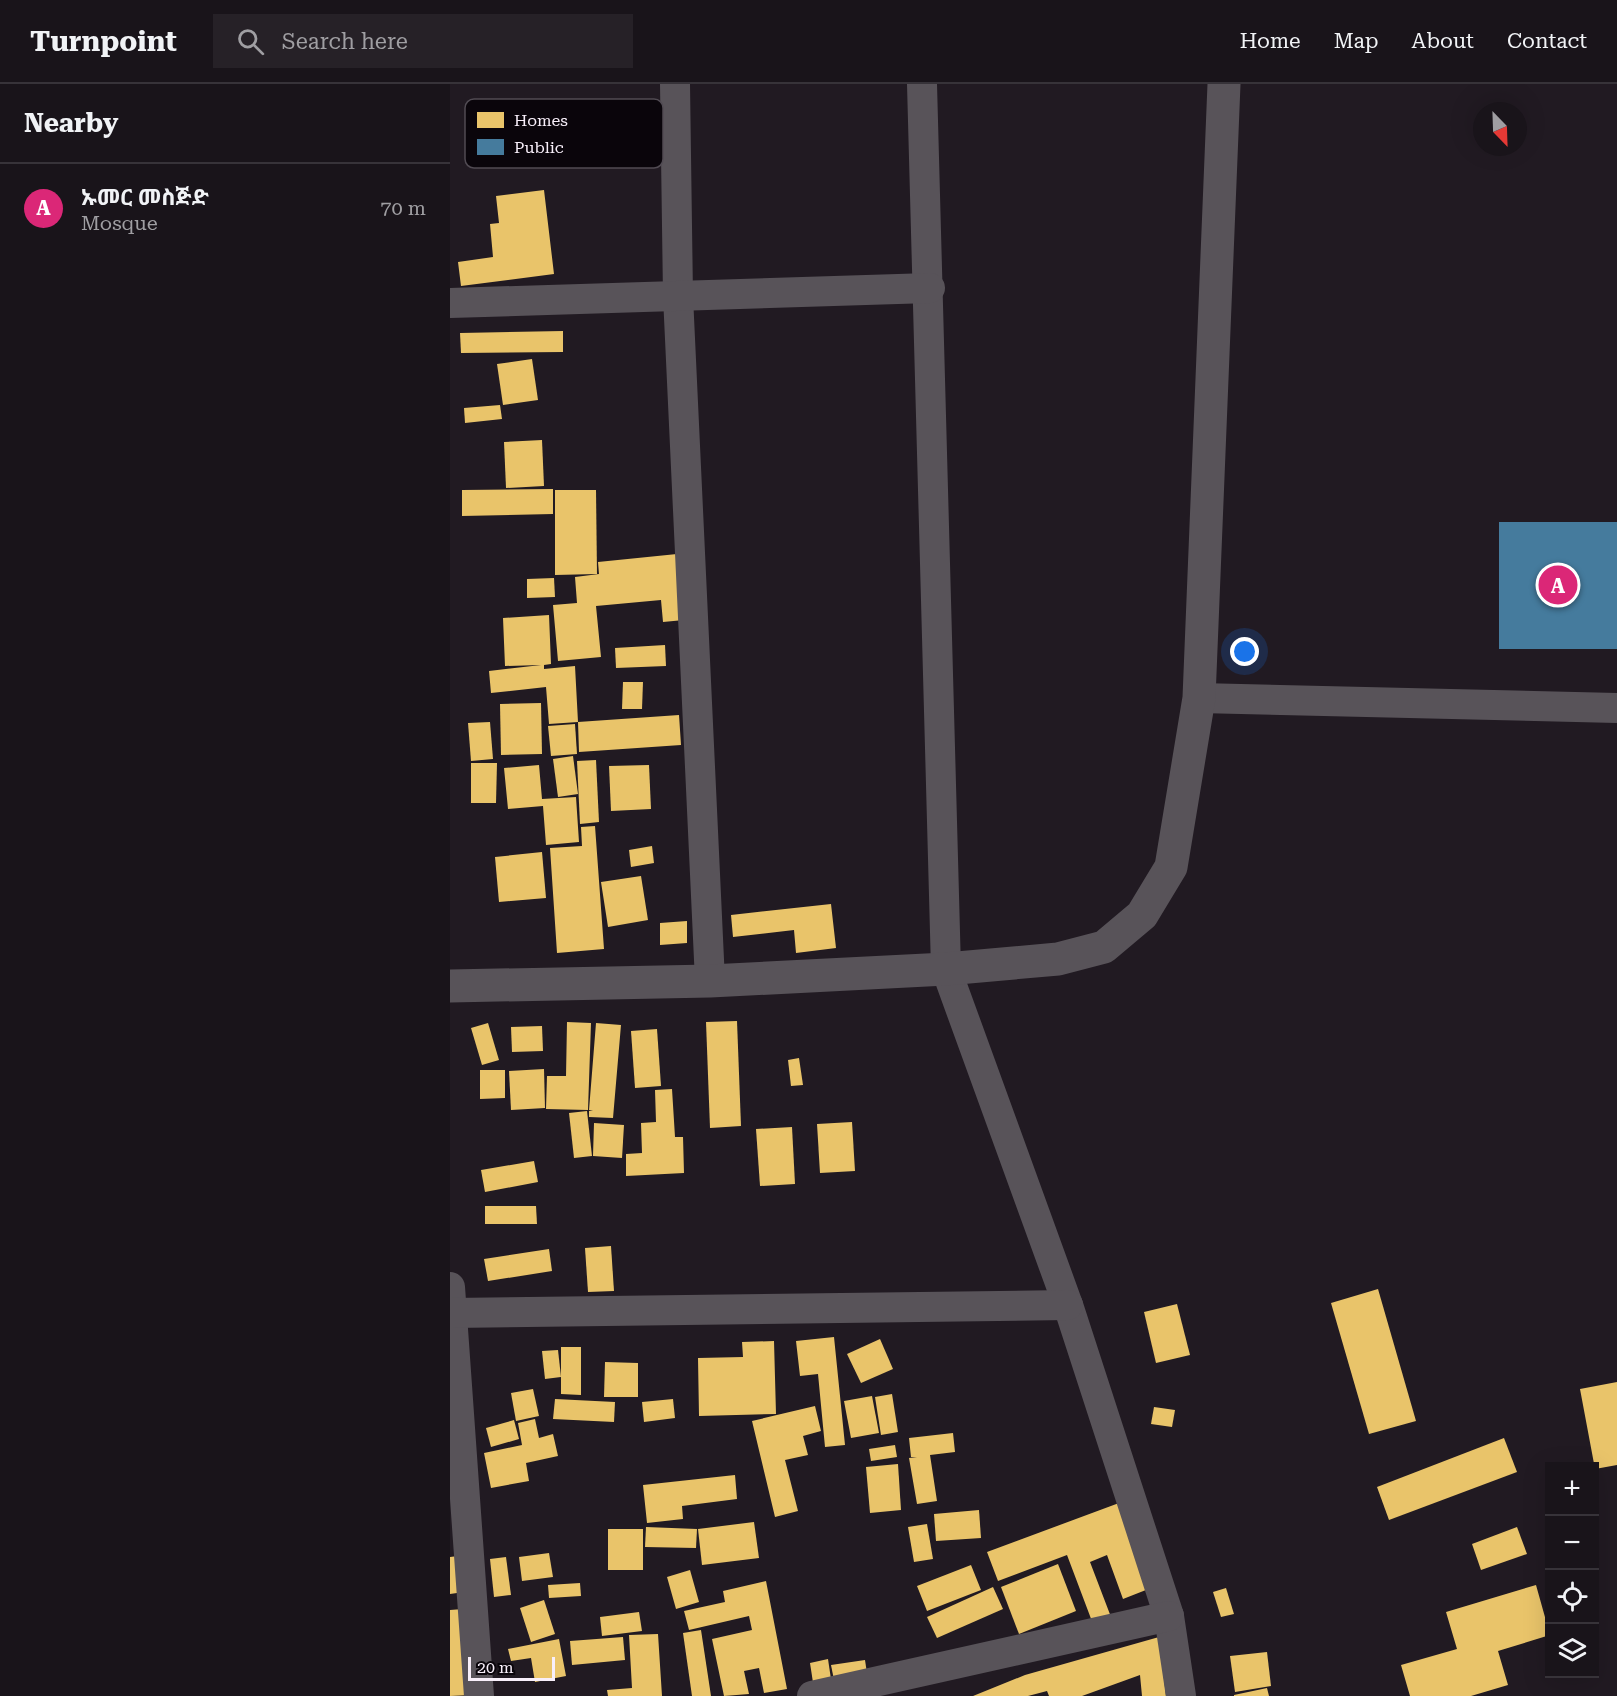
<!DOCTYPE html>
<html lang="en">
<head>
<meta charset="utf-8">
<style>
	body { margin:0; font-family:"Roboto Serif","Noto Sans Ethiopic",serif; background:#262127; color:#f1f3f6 }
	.controls { position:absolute; right:18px; bottom:18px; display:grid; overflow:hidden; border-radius:0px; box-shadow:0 6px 24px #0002 }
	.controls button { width:54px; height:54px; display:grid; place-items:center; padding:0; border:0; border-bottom:2px solid #373339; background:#19141a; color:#f1f3f6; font:30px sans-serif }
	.compass { position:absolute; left:1023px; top:18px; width:54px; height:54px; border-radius:50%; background:#19141a; box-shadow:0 6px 24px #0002; rotate:157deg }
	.scale { position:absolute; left:18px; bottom:15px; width:87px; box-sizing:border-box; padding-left:6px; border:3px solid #f8effa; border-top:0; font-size:16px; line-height:21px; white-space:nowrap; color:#f8effa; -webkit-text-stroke:4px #0a050b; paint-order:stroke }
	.you { position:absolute; left:795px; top:568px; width:21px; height:21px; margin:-15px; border:4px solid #fff; border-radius:50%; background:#1a73e8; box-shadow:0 0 0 9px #1a73e833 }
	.badge { display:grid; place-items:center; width:39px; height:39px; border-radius:50%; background:#db2777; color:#fff; font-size:20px; font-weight:700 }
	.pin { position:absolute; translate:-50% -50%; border:3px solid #fff; box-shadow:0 2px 6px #0006 }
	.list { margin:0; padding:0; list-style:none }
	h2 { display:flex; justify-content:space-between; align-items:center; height:78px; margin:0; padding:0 24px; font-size:26px }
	h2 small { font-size:20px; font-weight:400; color:#9f9ea2 }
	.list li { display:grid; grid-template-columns:39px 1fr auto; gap:18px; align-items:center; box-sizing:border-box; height:90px; padding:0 24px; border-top:2px solid #373339 }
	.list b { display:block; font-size:22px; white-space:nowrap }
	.list p { margin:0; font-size:20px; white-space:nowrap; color:#9f9ea2 }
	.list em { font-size:20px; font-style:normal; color:#9f9ea2 }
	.icon { flex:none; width:33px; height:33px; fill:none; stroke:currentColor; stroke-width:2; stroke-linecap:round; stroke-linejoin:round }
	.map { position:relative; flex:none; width:1167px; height:1612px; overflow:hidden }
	header { display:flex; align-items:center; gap:36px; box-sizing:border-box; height:84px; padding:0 30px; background:#19141a; border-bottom:2px solid #373339 }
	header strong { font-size:28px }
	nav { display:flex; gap:33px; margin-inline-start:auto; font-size:21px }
	.search { width:420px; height:54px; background:#262127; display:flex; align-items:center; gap:15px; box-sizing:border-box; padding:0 21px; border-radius:0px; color:#9f9ea2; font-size:22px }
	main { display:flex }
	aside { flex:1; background:#19141a }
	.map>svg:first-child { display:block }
	.homes { fill:#e9c46a }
	.public { fill:#457b9d }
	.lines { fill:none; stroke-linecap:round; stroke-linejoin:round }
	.minor { stroke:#585359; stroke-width:30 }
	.tertiary { stroke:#585359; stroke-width:33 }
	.key { fill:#0a050b; stroke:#514b53; stroke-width:1.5 }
	.key-label { font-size:16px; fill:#f8effa }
</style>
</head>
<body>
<header>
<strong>Turnpoint</strong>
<div class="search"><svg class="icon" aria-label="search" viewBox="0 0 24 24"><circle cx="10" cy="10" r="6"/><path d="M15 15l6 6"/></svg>Search here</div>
<nav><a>Home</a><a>Map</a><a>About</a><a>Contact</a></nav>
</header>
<main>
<aside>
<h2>Nearby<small></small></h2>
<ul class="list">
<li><span class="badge">A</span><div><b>ኡመር መስጅድ</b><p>Mosque</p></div><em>70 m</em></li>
</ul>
</aside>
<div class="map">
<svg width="1167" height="1612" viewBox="0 0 1167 1612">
	<rect width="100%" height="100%" fill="#211a22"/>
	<!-- homes -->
	<g class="homes">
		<path d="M94 106 104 190 11 202 8 178 43 173 40 140 49 139 46 112Z"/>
		<path d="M113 247V268L11 269 10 249Z"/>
		<path d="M82 275 88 316 53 321 47 280Z"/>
		<path d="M50 321 52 335 15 339 14 324Z"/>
		<path d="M92 356 94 402 56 404 54 358Z"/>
		<path d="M103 405V430L12 432V406Z"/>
		<path d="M105 406H146L147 490 105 491Z"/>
		<path d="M227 470 234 536 213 538 211 516 146 522 151 573 108 577 103 521 127 519 125 493 149 490 148 478Z"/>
		<path d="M104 494 105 513 77 514V495Z"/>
		<path d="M99 531 101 580 94 581V585L125 582 128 638 229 631 231 661 129 668 128 638 99 640 96 603 41 609 39 587 91 581 55 582 53 534Z"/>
		<path d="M215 561 216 582 166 584 165 564Z"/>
		<path d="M173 598H193L192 625H172Z"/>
		<path d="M91 619 92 670 51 671 50 620Z"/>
		<path d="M40 638 43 675 21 677 18 639Z"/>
		<path d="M125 640 127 670 101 672 98 642Z"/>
		<path d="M123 672 128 710 108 713 103 675Z"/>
		<path d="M146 676 149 738 130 740 127 677Z"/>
		<path d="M21 679H47L46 719H21Z"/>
		<path d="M89 681 92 715 126 713 129 758 96 761 93 722 58 725 54 684Z"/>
		<path d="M199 681 201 725 161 727 159 682Z"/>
		<path d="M145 742 154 865 107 869 100 764 132 762 131 743Z"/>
		<path d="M202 762 204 779 181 783 179 766Z"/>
		<path d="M92 768 96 814 49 818 45 773Z"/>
		<path d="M191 792 198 836 158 843 151 798Z"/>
		<path d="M381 820 386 864 346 869 344 846 283 853 281 831Z"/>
		<path d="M237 837V859L210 861V839Z"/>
		<path d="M287 937 291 1042 260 1044 256 938Z"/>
		<path d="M117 938 141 939 138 1026 96 1025 97 992H116Z"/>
		<path d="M38 939 49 976 32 981 21 944Z"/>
		<path d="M146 939 171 941 163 1034 139 1033V1027H143L139 1026Z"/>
		<path d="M92 942 93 967 62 968 61 943Z"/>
		<path d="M207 945 211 1002 185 1004 181 947Z"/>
		<path d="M349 974 353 1001 341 1002 338 976Z"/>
		<path d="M94 985 95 1024 61 1026 59 987Z"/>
		<path d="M30 986H55V1014L30 1015Z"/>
		<path d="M222 1005 225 1053H233L234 1089 176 1092V1070L192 1069 191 1039 206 1038 205 1006Z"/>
		<path d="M137 1027 142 1072 124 1074 119 1029Z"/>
		<path d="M402 1038 405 1087 370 1089 367 1040Z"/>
		<path d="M144 1039 174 1041 172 1074 143 1072Z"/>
		<path d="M342 1043 345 1100 310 1102 306 1045Z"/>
		<path d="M84 1077 88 1098 35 1108 31 1086Z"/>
		<path d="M35 1122H86L87 1140H35Z"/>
		<path d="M161 1162 164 1207 138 1208 135 1164Z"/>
		<path d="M99 1165 102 1187 38 1197 34 1175Z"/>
		<path d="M928 1205 966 1337 919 1350 881 1219Z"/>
		<path d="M727 1220 740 1271 706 1279 694 1228Z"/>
		<path d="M384 1253 395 1361 375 1363 368 1290 350 1292 346 1257Z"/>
		<path d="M430 1255 443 1285 411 1299 397 1270Z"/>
		<path d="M324 1257 326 1330 249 1332 248 1274 293 1273 292 1258Z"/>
		<path d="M111 1263H131V1311L111 1310Z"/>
		<path d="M108 1266 111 1293 95 1295 92 1267Z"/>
		<path d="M155 1278 188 1279V1313H154Z"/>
		<path d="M1167 1298V1381L1145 1385 1130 1305Z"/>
		<path d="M83 1305 89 1332 66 1337 61 1309Z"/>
		<path d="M442 1310 448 1348 431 1351 425 1313Z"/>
		<path d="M422 1312 429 1349 401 1354 394 1317Z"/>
		<path d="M105 1315 165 1318 164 1338 103 1335Z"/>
		<path d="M223 1315 225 1334 194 1338 192 1318Z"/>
		<path d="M365 1322 371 1347 353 1352 358 1371 335 1376 348 1427 325 1433 302 1337Z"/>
		<path d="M704 1323 725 1326 722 1343 701 1340Z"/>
		<path d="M85 1335 89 1354 103 1350 108 1372 76 1379 79 1397 41 1404 34 1369 72 1361 68 1339Z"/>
		<path d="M64 1336 69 1355 41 1363 36 1344Z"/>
		<path d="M503 1349 505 1368 480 1371 487 1417 467 1420 459 1374 467 1373H461L459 1354Z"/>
		<path d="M1054 1354 1067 1388 939 1436 927 1403Z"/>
		<path d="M445 1361 447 1373 421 1377 419 1365Z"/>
		<path d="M448 1380 451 1426 420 1429 416 1383Z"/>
		<path d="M285 1391 287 1415 232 1422 233 1435 197 1439 193 1401Z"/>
		<path d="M669 1419 701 1504 673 1515 657 1471 640 1478 661 1533 643 1540 617 1471 548 1497 537 1468Z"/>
		<path d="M529 1426 531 1454 486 1457 484 1430Z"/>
		<path d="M304 1438 309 1474 252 1481 248 1445Z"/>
		<path d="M477 1440 483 1475 464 1478 458 1443Z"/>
		<path d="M196 1443 247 1445 246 1464 195 1463Z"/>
		<path d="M1067 1443 1077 1470 1031 1486 1022 1460Z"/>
		<rect x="158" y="1445" width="35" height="41"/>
		<path d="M99 1469 103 1493 72 1497 69 1473Z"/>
		<path d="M8 1472 14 1508 0 1510V1473Z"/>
		<path d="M56 1473 61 1511 44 1513 40 1475Z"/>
		<path d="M608 1480 626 1527 569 1550 551 1503Z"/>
		<path d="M521 1481 531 1506 477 1527 467 1502Z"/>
		<path d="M240 1486 249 1518 226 1525 217 1493Z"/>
		<path d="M316 1497 337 1605 314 1609 309 1584 294 1587 299 1610 274 1612 262 1555 302 1546 299 1532 239 1546 234 1527 275 1518 273 1507Z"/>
		<path d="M130 1499 131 1512 99 1514 98 1501Z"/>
		<path d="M1086 1501 1100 1551 1048 1567 1058 1601 1021 1612H960L951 1581 1007 1565 996 1528Z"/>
		<path d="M543 1503 553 1525 487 1554 477 1533Z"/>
		<path d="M776 1504 784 1530 771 1533 763 1508Z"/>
		<path d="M94 1516 105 1550 81 1558 70 1524Z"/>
		<path d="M13 1525 22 1611 0 1612V1526Z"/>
		<path d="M189 1528 192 1547 152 1552 150 1533Z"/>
		<path d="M251 1546 261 1612H242L233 1549Z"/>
		<path d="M208 1550 212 1612H158L157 1606 182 1604 179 1551Z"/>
		<path d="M173 1553 175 1576 122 1581 120 1557Z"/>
		<path d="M709 1553 716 1612H692L690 1591 632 1612H599L597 1607 578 1612H523L575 1591Z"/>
		<path d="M109 1555 116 1592 85 1598 81 1574 61 1577 58 1565Z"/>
		<path d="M817 1568 821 1602 785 1608 780 1572Z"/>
		<path d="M378 1575 382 1602 364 1605 360 1579Z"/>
		<path d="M415 1576 418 1596 385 1601 381 1581Z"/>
		<path d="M817 1604 819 1612H784V1611Z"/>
	</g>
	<!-- public -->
	<rect class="public" x="1049" y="438" width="118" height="127"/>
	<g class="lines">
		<!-- minor -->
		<g class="minor">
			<path d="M225 0 228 212 260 897"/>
			<path d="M472 0 496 885 618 1221 719 1532 731 1612"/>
			<path d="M0 219 480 204"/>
			<path d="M749 614 1167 624"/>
			<path d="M0 1203 29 1612"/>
			<path d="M0 1229 618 1221"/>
			<path d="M362 1612 719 1532"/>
		</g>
		<!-- tertiary -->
		<path class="tertiary" d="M0 902 260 897 496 885 608 875 654 863 692 831 721 783 749 614 774 0"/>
	</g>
	<!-- legend -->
	<rect x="15" y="15" width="198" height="69" rx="9" class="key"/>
	<rect x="27" y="28" width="27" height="16" fill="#e9c46a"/>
	<rect x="27" y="55" width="27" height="16" fill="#457b9d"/>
	<g class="key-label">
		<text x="64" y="42">Homes</text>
		<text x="64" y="69">Public</text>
	</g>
</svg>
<div class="controls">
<button>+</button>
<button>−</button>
<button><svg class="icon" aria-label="locate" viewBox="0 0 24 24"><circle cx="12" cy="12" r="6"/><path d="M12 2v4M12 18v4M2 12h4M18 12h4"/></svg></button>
<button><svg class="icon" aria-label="layers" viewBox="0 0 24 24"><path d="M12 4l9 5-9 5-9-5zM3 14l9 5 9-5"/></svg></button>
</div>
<svg class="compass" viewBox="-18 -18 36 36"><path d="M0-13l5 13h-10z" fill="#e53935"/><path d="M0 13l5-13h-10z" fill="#9f9ea2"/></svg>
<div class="scale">20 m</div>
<div class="you"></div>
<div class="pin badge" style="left:1108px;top:501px">A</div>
</div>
</main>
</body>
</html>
